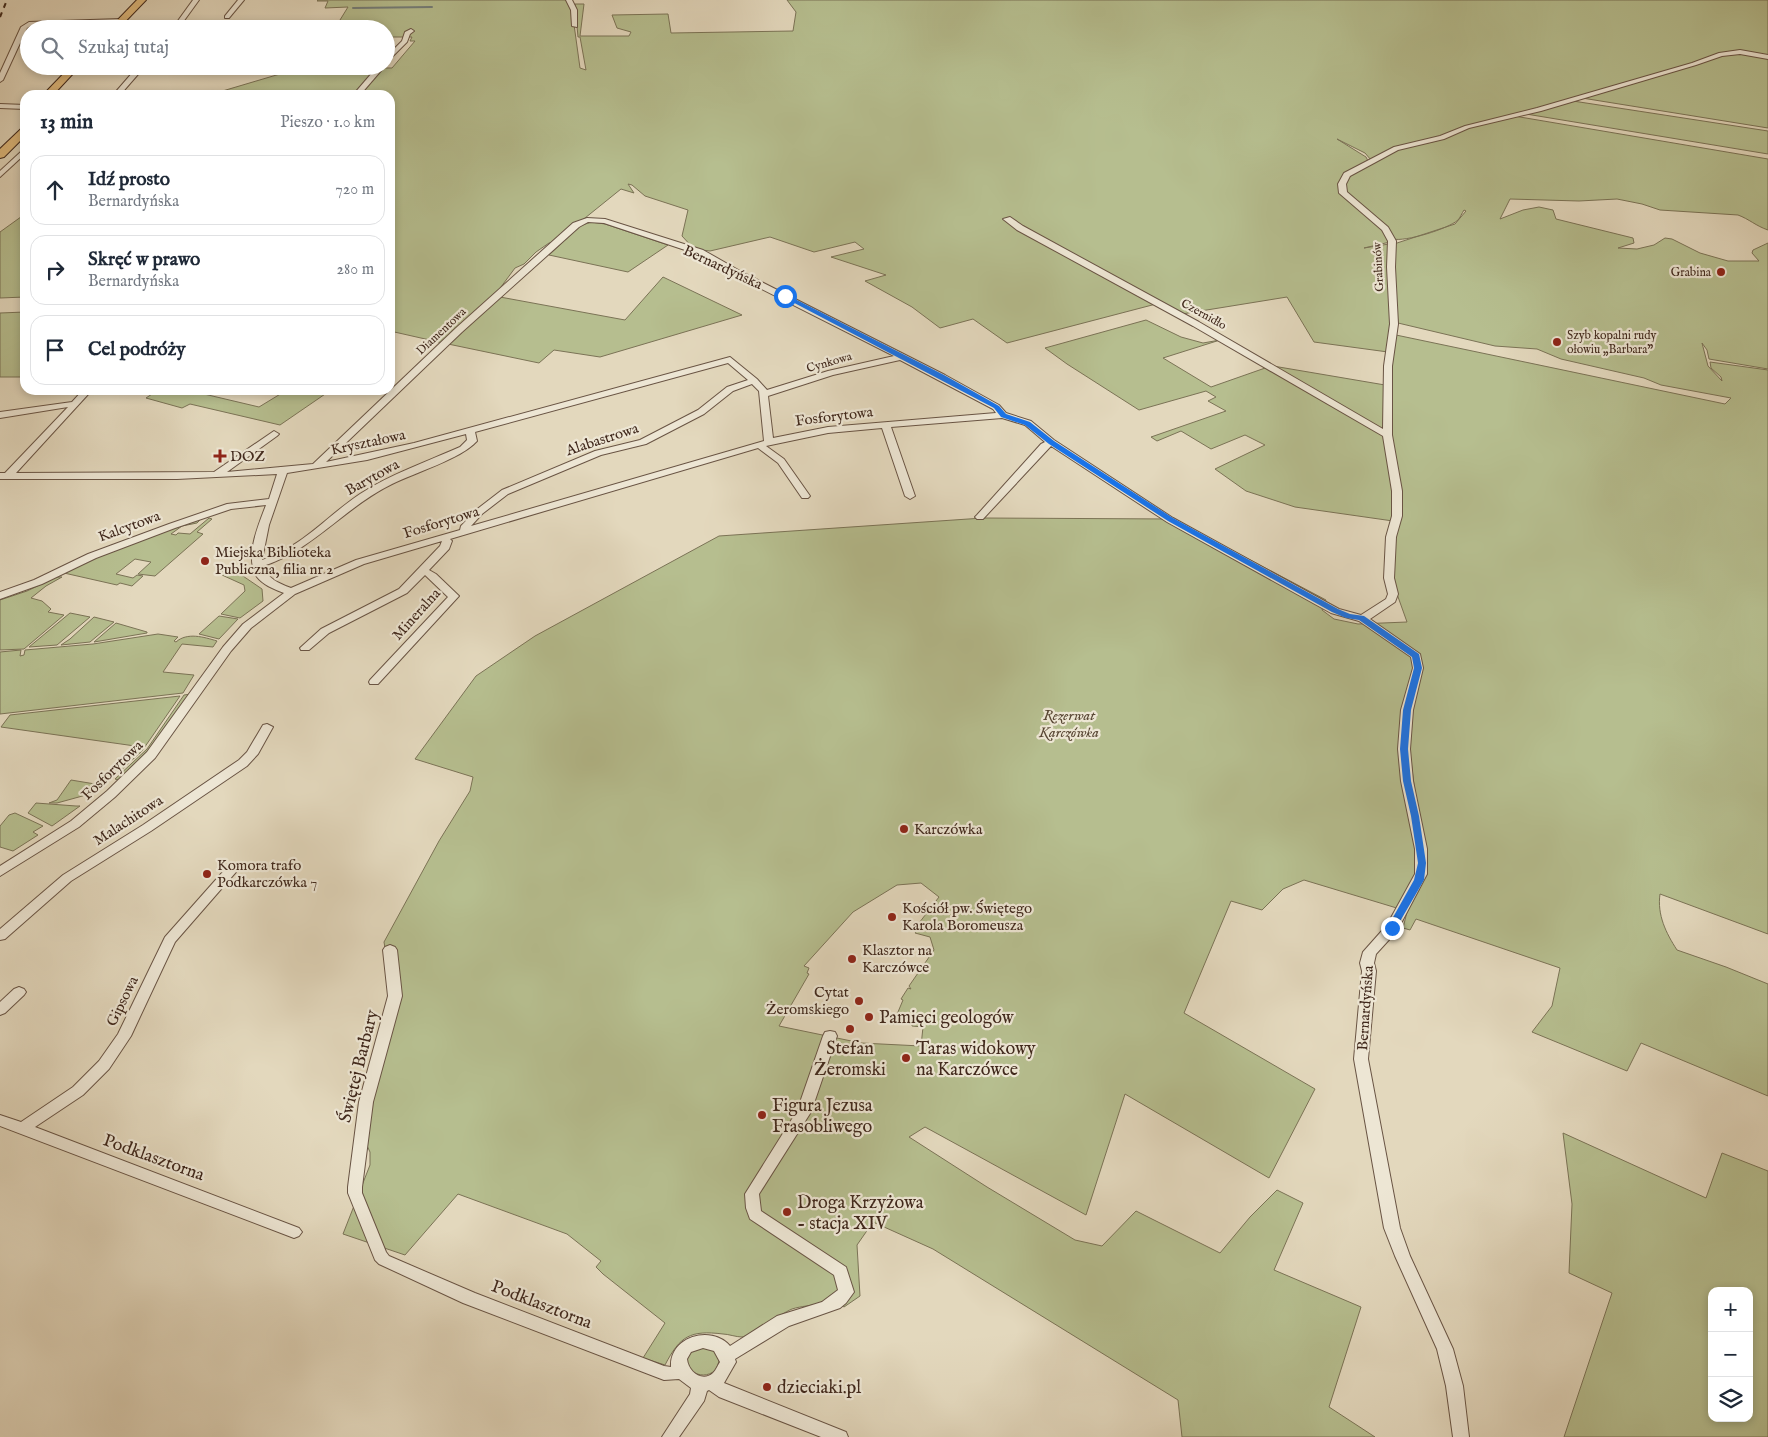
<!DOCTYPE html>
<html lang="pl">
<head>
<meta charset="utf-8">
<style>
	body { margin:0; font-family:"IM FELL English",serif; background:#f2f2f3; color:#1f2937 }
	.controls { position:absolute; right:15px; bottom:15px; display:grid; overflow:hidden; border-radius:10px; box-shadow:0 2px 8px #0003 }
	.controls button { width:45px; height:45px; display:grid; place-items:center; padding:0; border:0; border-bottom:1px solid #e0e1e3; background:#fff; color:#1f2937; font:25px sans-serif }
	.stop { position:absolute; width:15px; height:15px; margin:-11px; border:4px solid #1a73e8; border-radius:50%; background:#fff }
	.stop.end { background:#1a73e8; border-color:#fff; box-shadow:0 1px 5px #0008 }
	.list { margin:0; padding:0; list-style:none }
	h2 { display:flex; justify-content:space-between; align-items:center; height:65px; margin:0; padding:0 20px; font-size:21px }
	h2 small { font-size:16px; font-weight:400; color:#747a83 }
	.list li { display:grid; grid-template-columns:32px 1fr auto; gap:15px; align-items:center; box-sizing:border-box; height:70px; margin:0 10px 10px; padding:0 10px; border:1px solid #e0e1e3; border-radius:15px }
	.list b { display:block; font-size:19px; white-space:nowrap }
	.list p { margin:0; font-size:16px; white-space:nowrap; color:#747a83 }
	.list em { font-size:16px; font-style:normal; color:#747a83 }
	.icon { flex:none; width:28px; height:28px; fill:none; stroke:currentColor; stroke-width:2; stroke-linecap:round; stroke-linejoin:round }
	.map { position:relative; flex:none; width:1768px; height:1437px; overflow:hidden }
	.search { position:absolute; background:#fff; box-shadow:0 2px 8px #0003; left:20px; top:20px; width:375px; height:55px; display:flex; align-items:center; gap:12px; box-sizing:border-box; padding:0 18px; border-radius:28px; color:#747a83; font-size:19px }
	.panel { position:absolute; background:#fff; box-shadow:0 2px 8px #0003; left:20px; top:90px; width:375px; height:305px; border-radius:15px }
	.map>svg:first-child { display:block }
	.green { fill:#b6be8f; stroke:#7b7356; fill-rule:evenodd }
	.lines { fill:none; stroke-linecap:round; stroke-linejoin:round }
	.stream { stroke:#747e7a; stroke-width:2 }
	.street-casing { stroke:#695444; stroke-width:2 }
	.primary-casing { stroke:#40281c; stroke-width:2 }
	.street { fill:#ede6d4; fill-rule:evenodd }
	.primary { fill:#e2bc7e; fill-rule:evenodd }
	.rail { stroke:#40281c; stroke-width:2; stroke-dasharray:5 5; stroke-linecap:butt }
	.route { fill:#1a73e8 }
	.poi-dot { fill:#8f2418; stroke:#ede6d4; stroke-width:2 }
	.labels { text-anchor:middle; stroke-width:4.5; stroke-linejoin:round; paint-order:stroke }
	.far-street-label { font-size:12px; fill:#40281c; stroke:#ede6d4 }
	.far-poi-label { font-size:12px; fill:#40281c; stroke:#ede6d4; text-anchor:end }
	.street-label { font-size:15px; fill:#40281c; stroke:#ede6d4 }
	.poi-label { font-size:15px; fill:#40281c; stroke:#ede6d4; text-anchor:start }
	.park-label { font-size:15px; font-style:italic; fill:#584633; stroke:#ede6d4 }
	.near-poi-label { font-size:18px; fill:#40281c; stroke:#ede6d4; text-anchor:start }
	.near-street-label { font-size:18px; fill:#40281c; stroke:#ede6d4 }
</style>
</head>
<body>
<div class="map">
<svg width="1768" height="1437" viewBox="0 0 1768 1437">
	<rect width="100%" height="100%" fill="#e3d8bd"/>
	<filter id="stains"><feTurbulence type="fractalNoise" baseFrequency=".004" numOctaves="4"/><feColorMatrix values="0 0 0 0 .2 0 0 0 0 .09 0 0 0 0 .02 0 0 0 .5 -.17"/></filter>
	<radialGradient id="worn" r=".72"><stop offset=".6" stop-color="#630" stop-opacity="0"/><stop offset="1" stop-color="#630" stop-opacity=".3"/></radialGradient>
	<!-- green -->
	<g class="green">
		<path d="M318 0H567L572 10 580 68 586 70 580 37H578L575 4H584L580 36H629L631 32 617 28 612 15 668 14 671 33 793 31 796 12 787 0H1768V128L1582 98 1617 87 1613 86 1542 108 1474 124 1441 137 1394 148 1371 160 1365 153 1337 139 1366 157 1368 161C1356 169 1335 175 1342 193L1384 229 1390 242 1364 248 1389 244 1390 285 1393 283 1394 244 1455 224 1466 211 1464 210C1462 213 1460 218 1458 220 1448 229 1405 242 1393 239 1381 218 1353 210 1344 188V183L1354 172 1399 149 1436 141 1469 128 1514 116 1768 159V230C1756 226 1749 219 1738 215L1660 210 1642 204 1617 199 1579 201 1510 199 1500 219 1523 210 1539 207 1553 210 1556 219 1633 238 1634 243 1618 248 1637 249 1654 245 1665 238 1672 239 1700 253 1728 261H1759L1752 253 1753 250 1768 243V369L1709 359 1707 350 1702 343 1708 366 1722 381 1721 377 1711 368 1710 362 1768 370V934L1660 894C1657 915 1666 933 1677 950L1726 967 1768 984V1096L1641 1043 1627 1071 1532 1032 1552 1006 1560 968 1416 919 1410 930 1403 928 1407 912 1419 890 1425 872V851L1419 825 1410 753V705L1414 689 1407 690C1399 730 1405 770 1411 809 1415 829 1423 854 1418 874 1415 886 1406 898 1400 909L1304 880 1283 889 1262 910 1231 901 1184 1013 1315 1089 1269 1178 1125 1094 1086 1215 925 1127 909 1137 987 1187 1075 1240 1102 1246 1136 1211 1220 1253 1250 1217 1277 1190 1303 1203 1274 1270 1361 1307 1329 1407 1375 1437H1182L1178 1400 933 1249 873 1222 857 1245 860 1296 844 1307 841 1305C852 1294 850 1286 846 1272L838 1277 841 1286C832 1308 811 1303 792 1309 780 1314 750 1336 742 1337 736 1337 728 1334 723 1334 690 1330 680 1336 665 1365L643 1358 665 1323 603 1274 596 1267 601 1261 567 1234 458 1194 405 1255 343 1234 370 1165V1152L361 1133 371 1104 394 1001 384 942 439 841 470 791 473 777 415 759 476 676 535 636 719 536 983 518 1173 519 1326 600 1322 610 1334 619 1358 624 1407 622 1392 580 1395 539 1400 517 1399 490 1390 433 1392 363 1396 335 1725 404 1731 398 1661 385 1644 378 1561 359 1537 349 1495 346 1398 323 1395 293 1390 294 1392 321 1388 352 1314 342 1287 297 1182 314 1077 258 1075 259 1156 304 1007 343 973 319 940 328 912 307 865 281 886 275 831 257 864 249 855 242 814 252 770 237 710 251 694 249 682 236 688 210 645 196 632 185 628 184 634 193 621 189 554 243H549L536 252 524 264 515 268 495 295 443 343 390 331V95H358L383 68H392L415 41H410L412 37H386V29H337L340 20 348 7 325 8 328 1H317ZM921 883 939 897 916 927 919 928 915 933 930 937 934 950 909 986 911 989 908 988 901 999 903 1000 893 1024 911 1023 912 1026 923 1027 921 1046 861 1043 779 1026 809 974 807 973 809 968 804 966 853 912 897 885Z"/>
		<path d="M266 66H315L313 68H378L353 95H209L290 71 264 70Z"/>
		<path d="M1573 101 1768 131V154L1526 114Z"/>
		<path d="M25 214V297L0 298V232Z"/>
		<path d="M591 222 605 224 668 245 628 272 549 255 580 226Z"/>
		<path d="M663 277 742 315 600 357 554 350 539 363 448 344 500 297 625 320Z"/>
		<path d="M25 312V377H0V313Z"/>
		<path d="M1146 320 1181 337 1203 343 1220 340 1163 358 1211 387 1268 367 1384 435 1394 489 1393 521 1295 507 1246 491 1215 469 1265 445 1245 435 1211 449 1181 431 1157 441 1151 437 1226 411 1208 401 1216 397 1206 391 1139 410 1067 364 1045 348Z"/>
		<path d="M1273 366 1385 385 1384 429 1383 430Z"/>
		<path d="M158 390H187L259 407 282 393 274 390H331L280 425 190 404 182 408 146 398Z"/>
		<path d="M202 518 197 523 182 526 171 534 176 535 178 533 190 534 209 518 212 519 197 532 203 534 155 576 138 574 151 562 135 559 116 574 133 578 137 575 143 576 132 586 120 583 117 585 64 573 78 565 157 533Z"/>
		<path d="M222 571 240 574 262 589 263 601 240 618 221 614 245 591 244 585 222 575 220 573Z"/>
		<path d="M56 577H62L46 586 31 598 42 601 51 609 48 612 64 615 24 649 0 650V600L27 591Z"/>
		<path d="M70 613 90 617 57 645 29 647Z"/>
		<path d="M219 616 238 619 219 639 199 634Z"/>
		<path d="M94 617 114 622 90 642 61 645 70 639Z"/>
		<path d="M116 623 147 632V633L94 642Z"/>
		<path d="M158 634 178 637 174 641 176 642C187 632 204 637 217 641L213 647 182 644 163 672 194 675 183 693 0 714V652L21 650 20 656 24 655 25 650 93 644Z"/>
		<path d="M191 694 153 747 119 780 115 779 147 749 184 695Z"/>
		<path d="M180 696 142 751 97 792 57 803H49L57 800 71 780 95 784 135 746 1 727 10 715Z"/>
		<path d="M36 803 76 806H80L52 826 28 813Z"/>
		<path d="M15 813 43 826 33 832 38 835 13 851 0 847V826L9 815Z"/>
		<path d="M1563 1133 1706 1198 1722 1153 1768 1171V1437H1564L1612 1293 1569 1273 1572 1204ZM1712 1291H1749V1418H1712Z"/>
		<path d="M699 1347 712 1348 720 1358 716 1370C707 1377 700 1376 690 1371L686 1360 691 1352Z"/>
	</g>
	<g class="lines">
		<!-- stream -->
		<path class="stream" d="M353 8 432 7"/>
		<!-- street casing -->
		<g class="street-casing">
			<g id="street">
				<path d="M193 0H199L178 29H172Z"/>
				<path d="M238 0H244L229 18H225V16Z"/>
				<path d="M566 0H572L577 10V27L572 26 571 10Z"/>
				<path d="M121 19 124 21 123 22 32 25 27 28 3 80 0 82V73L21 27 29 22Z"/>
				<path d="M411 29 414 31 410 34 407 42 386 63V57L402 41 405 32Z"/>
				<path d="M1740 50 1768 55V59L1740 54 1722 56 1696 65 1541 111 1469 128 1444 139 1398 150 1350 176 1346 184 1347 192 1388 227 1396 241 1395 267 1398 324 1392 366V435L1402 491V516L1396 537 1394 578 1398 594 1395 602 1370 619 1420 654 1423 668 1413 710 1410 749 1413 781 1427 849V874L1397 931 1376 954 1374 963 1376 971 1368 1059 1400 1228 1410 1256 1453 1349 1463 1386 1469 1437H1453L1446 1386 1437 1349 1395 1256 1384 1228 1354 1059 1362 971 1360 963 1363 952 1387 925 1415 874V849L1401 781 1398 749 1401 710 1413 668 1411 657 1359 621 1331 613 1167 522 1051 446 983 519H977L975 517 977 515 1041 444 1045 442 1025 425 1002 418 891 427 915 496 910 499 905 496 882 428 828 433 766 446 784 459 810 496 808 498H802L778 463 758 448 450 539 452 541 449 549 429 570 436 574 459 596 378 684H370L369 682 370 680 448 597 425 575 407 593 329 633 309 650H301L300 648 321 629 399 589 440 546 442 541 364 564 295 594 251 628 231 651 155 758 115 797 79 827 0 876V866L71 821 107 791 147 752 223 647 243 624 284 593C274 589 263 585 257 577 244 557 259 524 266 505L231 509 175 528 96 558 42 584 0 599V592L34 580 88 554 169 524 227 504 269 499 277 474 177 479H0V473H5L68 407 0 418V412L72 402 83 390H92L16 473 214 472 274 431 279 434 277 436 227 472 313 464 456 328 573 223 587 218 605 219 703 250 740 271 945 375 999 405 1006 413 1031 421 1054 440 1173 518 1339 609 1361 615 1386 599 1388 594 1384 578 1386 537 1392 516V491L1383 436 1193 326 1017 230 1003 219 1010 217 1023 226 1199 322 1383 429 1384 366 1390 324 1387 267 1388 241 1382 230 1339 193 1338 184 1344 173 1394 147 1440 136 1465 126 1537 108 1692 63 1719 53ZM588 222 604 223 697 254 734 275 894 356 828 371 767 390 757 379 730 357 414 443 326 462 462 332 579 227ZM900 360 993 409 996 413 828 427 773 438 768 396 833 375ZM728 363 748 380 727 387 698 410 640 440 595 451 502 490 476 510 461 526 460 530 356 560 291 588C278 583 268 579 263 566 313 550 345 507 392 484 414 473 461 459 477 441L475 432ZM752 384 759 391 764 441 471 526 482 514 508 494 601 455 646 444 704 414 733 391ZM466 434 467 440 460 447C426 462 391 474 360 494 327 516 301 548 262 560L269 525 287 473 367 460Z"/>
				<path d="M239 66H245L241 71 140 72 120 95H113L133 72 98 73 95 71 98 69Z"/>
				<path d="M378 66H385L360 95H353Z"/>
				<path d="M0 104 25 105V109L0 108Z"/>
				<path d="M25 148V154L0 177V171Z"/>
				<path d="M267 724 273 727 258 754 247 766 151 831 71 881 5 939 0 940V929L63 875 143 825 239 760 247 752 263 725Z"/>
				<path d="M232 865 236 866 238 869 236 872 175 942 131 1036 109 1069 83 1095 35 1127 299 1228 302 1232 299 1236 294 1238 0 1126V1115L21 1122 73 1087 99 1061 118 1034 165 937 228 866Z"/>
				<path d="M390 945 395 947 397 950 402 996 373 1102 362 1187V1193L386 1252 389 1256 475 1293 664 1366 671 1367C669 1337 711 1324 730 1346L777 1316 822 1302 838 1290 834 1275 750 1219 746 1208 745 1194 797 1111 823 1036 825 1032 830 1031 835 1032 837 1036 811 1112 759 1194 761 1211 846 1267 854 1292 846 1303 840 1308 789 1326 735 1359 736 1362 724 1383 846 1432 848 1437H821L719 1397 709 1390 707 1391 704 1401 679 1437H662L690 1394 691 1388 679 1379 664 1380 463 1303 379 1264 375 1260 348 1193V1187L359 1102 388 996 383 950 385 947ZM703 1348 714 1351 720 1362C718 1365 716 1370 713 1373 702 1383 688 1371 687 1359L691 1352Z"/>
				<path d="M19 987 24 989 26 992 24 995 5 1013 0 1015V1002L14 989Z"/>
			</g>
		</g>
		<!-- primary casing -->
		<g class="primary-casing">
			<g id="primary">
				<path d="M137 0H146L118 29H109Z"/>
				<path d="M71 66H80L53 95H43Z"/>
				<path d="M25 127V136L4 157 0 158V149L22 128Z"/>
			</g>
		</g>
		<!-- street -->
		<use href="#street" class="street"/>
		<!-- primary -->
		<use href="#primary" class="primary"/>
		<!-- rail -->
		<path class="rail" d="M0 17 7 0"/>
	</g>
	<!-- route -->
	<path class="route" d="M785 294 944 375 999 406 1006 414 1030 422 1054 441 1173 518 1338 609 1350 614 1364 616 1419 654 1422 668 1411 710 1408 749 1411 781 1419 816 1426 863 1424 880 1395 930 1392 931 1387 928 1414 880 1418 863 1411 816 1403 781 1400 749 1403 710 1414 668 1412 657 1359 620 1346 618 1332 612 1168 521 1049 444 1025 425 1001 417 994 408 783 297Z"/>
	<!-- markers -->
	<g class="poi-dot">
		<circle cx="1721" cy="272" r="5"/>
		<circle cx="1557" cy="342" r="5"/>
		<path d="M217.5 448.5h5v5h5v5h-5v5h-5v-5h-5v-5h5z"/>
		<circle cx="205" cy="561" r="5"/>
		<circle cx="904" cy="829" r="5"/>
		<circle cx="207" cy="874" r="5"/>
		<circle cx="892" cy="917" r="5"/>
		<circle cx="852" cy="959" r="5"/>
		<circle cx="859" cy="1001" r="5"/>
		<circle cx="869" cy="1017" r="5"/>
		<circle cx="850" cy="1029" r="5"/>
		<circle cx="906" cy="1058" r="5"/>
		<circle cx="762" cy="1115" r="5"/>
		<circle cx="787" cy="1212" r="5"/>
		<circle cx="767" cy="1387" r="5"/>
	</g>
	<g class="labels">
		<!-- far-street labels -->
		<g class="far-street-label">
			<text transform="translate(1378 267) rotate(-93)" y="4">Grabinów</text>
			<text transform="translate(1204 314) rotate(29)" y="4">Czernidło</text>
			<text transform="translate(441 331) rotate(-43)" y="4">Diamentowa</text>
			<text transform="translate(829 362) rotate(-16)" y="4">Cynkowa</text>
		</g>
		<!-- far-poi labels -->
		<g class="far-poi-label">
			<text x="1711" y="276">Grabina</text>
			<text x="1567" y="339" text-anchor="start">Szyb kopalni rudy<tspan x="1567" dy="14">ołowiu „Barbara”</tspan></text>
		</g>
		<!-- street labels -->
		<g class="street-label">
			<text transform="translate(723 267) rotate(25)" y="5">Bernardyńska</text>
			<text transform="translate(834 416) rotate(-7)" y="5">Fosforytowa</text>
			<text transform="translate(602 439) rotate(-18)" y="5">Alabastrowa</text>
			<text transform="translate(368 442) rotate(-12)" y="5">Kryształowa</text>
			<text transform="translate(372 477) rotate(-29)" y="5">Barytowa</text>
			<text transform="translate(441 522) rotate(-17)" y="5">Fosforytowa</text>
			<text transform="translate(129 526) rotate(-20)" y="5">Kalcytowa</text>
			<text transform="translate(416 614) rotate(-48)" y="5">Mineralna</text>
			<text transform="translate(112 770) rotate(-44)" y="5">Fosforytowa</text>
			<text transform="translate(128 820) rotate(-33)" y="5">Malachitowa</text>
			<text transform="translate(122 1001) rotate(-64)" y="5">Gipsowa</text>
			<text transform="translate(1365 1008) rotate(-86)" y="5">Bernardyńska</text>
		</g>
		<!-- poi labels -->
		<g class="poi-label">
			<text x="230" y="461">DOZ</text>
			<text x="215" y="557">Miejska Biblioteka<tspan x="215" dy="17">Publiczna, filia nr 2</tspan></text>
			<text x="914" y="834">Karczówka</text>
			<text x="217" y="870">Komora trafo<tspan x="217" dy="17">Podkarczówka 7</tspan></text>
			<text x="902" y="913">Kościół pw. Świętego<tspan x="902" dy="17">Karola Boromeusza</tspan></text>
			<text x="862" y="955">Klasztor na<tspan x="862" dy="17">Karczówce</tspan></text>
			<text x="849" y="997" text-anchor="end">Cytat<tspan x="849" dy="17">Żeromskiego</tspan></text>
		</g>
		<!-- park labels -->
		<g class="park-label">
			<text x="1069" y="720">Rezerwat<tspan x="1069" dy="17">Karczówka</tspan></text>
		</g>
		<!-- near-poi labels -->
		<g class="near-poi-label">
			<text x="879" y="1023">Pamięci geologów</text>
			<text x="850" y="1054" text-anchor="middle">Stefan<tspan x="850" dy="21">Żeromski</tspan></text>
			<text x="916" y="1054">Taras widokowy<tspan x="916" dy="21">na Karczówce</tspan></text>
			<text x="772" y="1111">Figura Jezusa<tspan x="772" dy="21">Frasobliwego</tspan></text>
			<text x="797" y="1208">Droga Krzyżowa<tspan x="797" dy="21">- stacja XIV</tspan></text>
			<text x="777" y="1393">dzieciaki.pl</text>
		</g>
		<!-- near-street labels -->
		<g class="near-street-label">
			<text transform="translate(358 1066) rotate(-76)" y="6">Świętej Barbary</text>
			<text transform="translate(154 1157) rotate(20)" y="6">Podklasztorna</text>
			<text transform="translate(542 1304) rotate(21)" y="6">Podklasztorna</text>
		</g>
	</g>
	<rect width="100%" height="100%" filter="url(#stains)"/>
	<rect width="100%" height="100%" fill="url(#worn)"/>
</svg>
<div class="controls">
<button>+</button>
<button>−</button>
<button><svg class="icon" aria-label="layers" viewBox="0 0 24 24"><path d="M12 4l9 5-9 5-9-5zM3 14l9 5 9-5"/></svg></button>
</div>
<div class="stop" style="left:785px;top:296px"></div>
<div class="stop end" style="left:1392px;top:928px"></div>
<div class="search"><svg class="icon" aria-label="search" viewBox="0 0 24 24"><circle cx="10" cy="10" r="6"/><path d="M15 15l6 6"/></svg>Szukaj tutaj</div>
<section class="panel">
<h2>13 min<small>Pieszo · 1.0 km</small></h2>
<ul class="list">
<li><svg class="icon" aria-label="ahead" viewBox="0 0 24 24"><path d="M12 20V5M6 11l6-6 6 6"/></svg><div><b>Idź prosto</b><p>Bernardyńska</p></div><em>720 m</em></li>
<li><svg class="icon" aria-label="right" viewBox="0 0 24 24"><path d="M7 20v-9h11M14 6l5 5-5 5"/></svg><div><b>Skręć w prawo</b><p>Bernardyńska</p></div><em>280 m</em></li>
<li><svg class="icon" aria-label="arrive" viewBox="0 0 24 24"><path d="M6 21V4h12l-3 4 3 4H6"/></svg><div><b>Cel podróży</b></div></li>
</ul>
</section>
</div>
</body>
</html>
